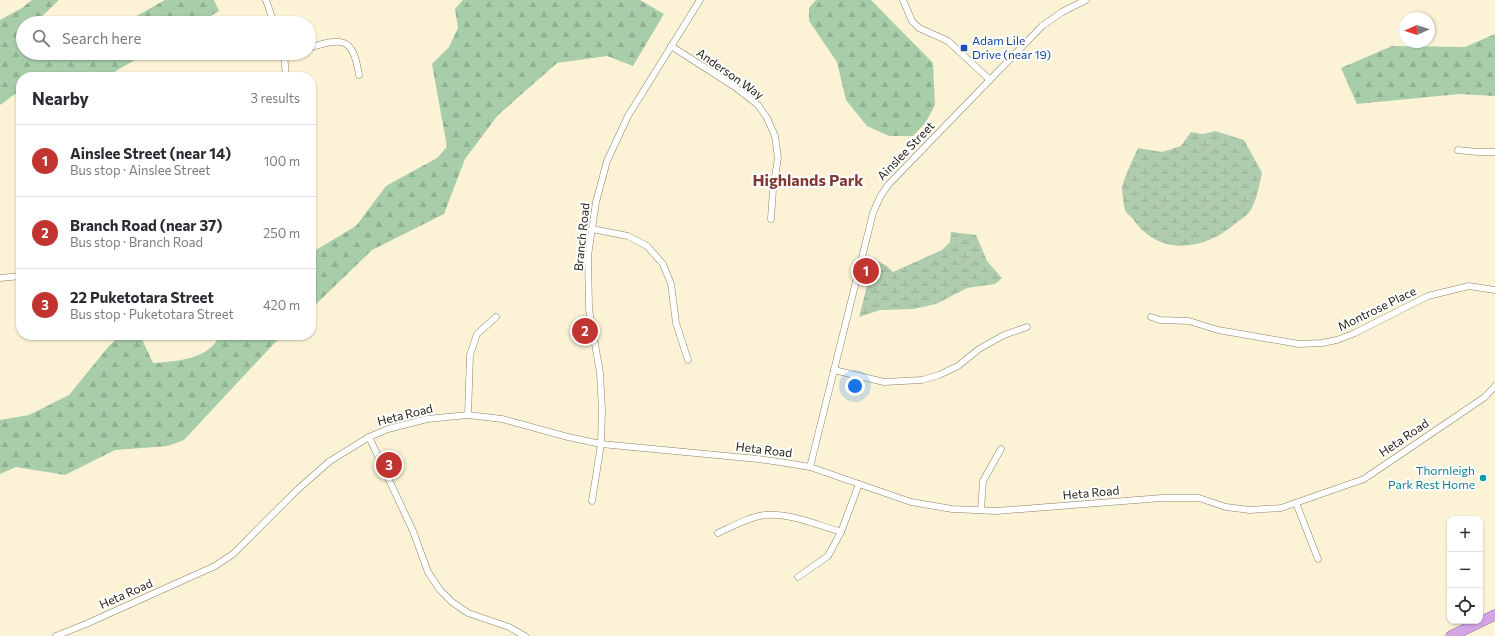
<!DOCTYPE html>
<html lang="en">
<head>
<meta charset="utf-8">
<style>
	body { margin:0; font-family:Commissioner,sans-serif; background:#f7f7f7; color:#2b2b33 }
	.controls { position:absolute; right:12px; bottom:12px; display:grid; overflow:hidden; border-radius:8px; box-shadow:0 1px 3px #0004 }
	.controls button { width:36px; height:36px; display:grid; place-items:center; padding:0; border:0; border-bottom:1px solid #e1e1e2; background:#fff; color:#2b2b33; font:20px sans-serif }
	.compass { position:absolute; left:1399px; top:12px; width:36px; height:36px; border-radius:50%; background:#fff; box-shadow:0 1px 3px #0004; rotate:267deg }
	.you { position:absolute; left:855px; top:386px; width:14px; height:14px; margin:-10px; border:3px solid #fff; border-radius:50%; background:#1a73e8; box-shadow:0 0 0 6px #1a73e833 }
	.badge { display:grid; place-items:center; width:26px; height:26px; border-radius:50%; background:#c2342f; color:#fff; font-size:13px; font-weight:700 }
	.pin { position:absolute; translate:-50% -50%; border:2px solid #fff; box-shadow:0 1px 4px #0006 }
	.list { margin:0; padding:0; list-style:none }
	h2 { display:flex; justify-content:space-between; align-items:center; height:52px; margin:0; padding:0 16px; font-size:17px }
	h2 small { font-size:13px; font-weight:400; color:#7c7c81 }
	.list li { display:grid; grid-template-columns:26px 1fr auto; gap:12px; align-items:center; box-sizing:border-box; height:72px; padding:0 16px; border-top:1px solid #e1e1e2 }
	.list b { display:block; font-size:15px; white-space:nowrap }
	.list p { margin:0; font-size:13px; white-space:nowrap; color:#7c7c81 }
	.list em { font-size:13px; font-style:normal; color:#7c7c81 }
	.icon { flex:none; width:22px; height:22px; fill:none; stroke:currentColor; stroke-width:2; stroke-linecap:round; stroke-linejoin:round }
	.map { position:relative; flex:none; width:1495px; height:636px; overflow:hidden }
	.search { position:absolute; background:#fff; box-shadow:0 1px 3px #0004; left:16px; top:16px; width:300px; height:44px; display:flex; align-items:center; gap:10px; box-sizing:border-box; padding:0 14px; border-radius:22px; color:#7c7c81; font-size:15px }
	.panel { position:absolute; background:#fff; box-shadow:0 1px 3px #0004; left:16px; top:72px; width:300px; height:268px; border-radius:16px }
	.map>svg:first-child { display:block }
	.forest { fill:url(#forest-firs) }
	.wetland { fill:url(#wetland-marsh) }
	.lines { fill:none; stroke-linecap:round; stroke-linejoin:round }
	.minor-casing { stroke:#8a8368; stroke-width:7 }
	.trunk-casing { stroke:#91699a; stroke-width:11 }
	.minor { stroke:#fff; stroke-width:6 }
	.trunk { stroke:#d4a6e6; stroke-width:10 }
	.transit-dot { fill:#1a4fb4; stroke:#fff; stroke-width:1.5 }
	.culture-dot { fill:#0f9aa8; stroke:#fff; stroke-width:1.5 }
	.labels { text-anchor:middle; stroke-width:4; stroke-linejoin:round; paint-order:stroke }
	.transit-label { font-size:12px; fill:#164399; stroke:#fff; text-anchor:start }
	.street-label { font-size:12px; fill:#262318; stroke:#fff }
	.culture-label { font-size:12px; fill:#0d838f; stroke:#fff; text-anchor:end }
	.district-label { font-size:16px; font-weight:bold; fill:#813933; stroke:#fff }
</style>
</head>
<body>
<div class="map">
<svg width="1495" height="636" viewBox="0 0 1495 636">
	<defs>
		<pattern id="forest-firs" width="22" height="20" patternUnits="userSpaceOnUse"><rect width="22" height="20" fill="#a8cda9"/><path d="M5 1l3.5 6h-7zM16 11l3.5 6h-7z" fill="#90b091"/></pattern>
		<pattern id="wetland-marsh" width="20" height="14" patternUnits="userSpaceOnUse"><rect width="20" height="14" fill="#afccaf"/><path d="M1 5h8M5 5V1M11 12h8M15 12V8" fill="none" stroke="#96af96"/></pattern>
	</defs>
	<rect width="100%" height="100%" fill="#fcf3d6"/>
	<!-- forest -->
	<g class="forest">
		<path d="M32 0H59L35 23H23V35L21 37 23 45V53H147L116 71 111 77H21V92H18L0 105V20L22 8Z"/>
		<path d="M165 0H214L219 11 199 23H124Z"/>
		<path d="M463 0H640L664 14 633 66 607 56 557 63 498 115 465 159 444 214 372 250 311 309V253L356 226 386 186 437 158 447 147 432 64 449 47 458 28 455 9Z"/>
		<path d="M816 0H871L933 63 935 105 926 122 913 136H889L867 126 846 100 837 62 809 21V8Z"/>
		<path d="M1495 34V96L1459 94 1357 104 1341 68 1392 46 1465 47Z"/>
		<path d="M121 335H140L153 363C178 361 208 360 220 335H282L184 440 168 446 115 450 65 475 16 467 0 474V420L29 415 69 395 109 346Z"/>
	</g>
	<!-- wetland -->
	<g class="wetland">
		<path d="M1215 131 1244 140 1262 173C1259 186 1257 200 1250 211 1247 216 1241 219 1236 223 1204 251 1159 257 1133 219 1131 216 1127 214 1126 212 1124 209 1122 192 1122 188 1123 180 1134 157 1138 148L1162 152 1181 146 1191 132 1203 134Z"/>
		<path d="M951 232 976 235 987 261 1002 278 995 284 967 288 936 304 914 309 880 310 859 317 874 259 887 266 893 272 942 250 950 242Z"/>
	</g>
	<g class="lines">
		<!-- minor casing -->
		<g class="minor-casing">
			<g id="minor">
				<path d="M266 0 274 23"/>
				<path d="M903 0 912 21 919 28 948 41 990 80"/>
				<path d="M671 46 735 87 758 105 767 118 775 136 778 158 773 189 771 219"/>
				<path d="M309 48C343 37 353 37 359 75"/>
				<path d="M284 53 286 77"/>
				<path d="M1458 150 1477 152H1495"/>
				<path d="M592 229 628 236 647 246 663 264 671 284 676 323 688 360"/>
				<path d="M0 278 21 276"/>
				<path d="M1151 317 1160 320 1189 321 1218 330 1299 344 1322 343 1337 340 1355 333 1428 296 1469 286 1495 290"/>
				<path d="M834 370 884 382 922 380 939 375 958 366 979 349 1004 335 1027 327"/>
				<path d="M468 415 470 355 477 334 496 317"/>
				<path d="M369 437 413 531 428 572 440 590 452 602 468 613 509 627 525 636"/>
				<path d="M810 467 873 213 880 197 888 185 1042 26 1062 12 1086 0"/>
				<path d="M592 501 601 444 602 410 600 373 589 309 588 256 596 202 607 161 628 116 700 0"/>
				<path d="M1296 503 1318 559"/>
				<path d="M981 510 983 481 1001 449"/>
				<path d="M718 533C733 526 749 517 765 515 791 513 817 525 841 532"/>
				<path d="M798 577 828 556 841 532 859 484"/>
				<path d="M56 636 86 624 215 566 233 554 297 490 330 461 369 437 388 429 427 419 468 415 502 419 568 437 601 444 758 459 786 463 810 467 911 502 952 509 996 511 1162 498H1199L1226 507 1250 510 1281 508 1364 479 1485 397 1495 386"/>
			</g>
		</g>
		<!-- trunk casing -->
		<g class="trunk-casing">
			<path id="trunk" d="M1451 636 1495 615"/>
		</g>
		<!-- minor -->
		<use href="#minor" class="minor"/>
		<!-- trunk -->
		<use href="#trunk" class="trunk"/>
	</g>
	<!-- markers -->
	<rect class="transit-dot" x="960" y="44" width="8" height="8" rx="2"/>
	<circle class="culture-dot" cx="1483" cy="478" r="4"/>
	<g class="labels">
		<!-- transit labels -->
		<g class="transit-label">
			<text x="972" y="45">Adam Lile<tspan x="972" dy="14">Drive (near 19)</tspan></text>
		</g>
		<!-- street labels -->
		<g class="street-label">
			<text transform="translate(730 74) rotate(35)" y="4">Anderson Way</text>
			<text transform="translate(906 151) rotate(-46)" y="4">Ainslee Street</text>
			<text transform="translate(582 237) rotate(-84)" y="4">Branch Road</text>
			<text transform="translate(1377 309) rotate(-26)" y="4">Montrose Place</text>
			<text transform="translate(405 415) rotate(-14)" y="4">Heta Road</text>
			<text transform="translate(1404 438) rotate(-34)" y="4">Heta Road</text>
			<text transform="translate(764 450) rotate(7)" y="4">Heta Road</text>
			<text transform="translate(1091 493) rotate(-5)" y="4">Heta Road</text>
			<text transform="translate(126 594) rotate(-24)" y="4">Heta Road</text>
		</g>
		<!-- culture labels -->
		<g class="culture-label">
			<text x="1475" y="475">Thornleigh<tspan x="1475" dy="14">Park Rest Home</tspan></text>
		</g>
		<!-- district labels -->
		<g class="district-label">
			<text x="808" y="186">Highlands Park</text>
		</g>
	</g>
</svg>
<div class="controls">
<button>+</button>
<button>−</button>
<button><svg class="icon" aria-label="locate" viewBox="0 0 24 24"><circle cx="12" cy="12" r="6"/><path d="M12 2v4M12 18v4M2 12h4M18 12h4"/></svg></button>
</div>
<svg class="compass" viewBox="-18 -18 36 36"><path d="M0-13l5 13h-10z" fill="#e53935"/><path d="M0 13l5-13h-10z" fill="#7c7c81"/></svg>
<div class="you"></div>
<div class="pin badge" style="left:866px;top:271px">1</div>
<div class="pin badge" style="left:585px;top:331px">2</div>
<div class="pin badge" style="left:389px;top:465px">3</div>
<div class="search"><svg class="icon" aria-label="search" viewBox="0 0 24 24"><circle cx="10" cy="10" r="6"/><path d="M15 15l6 6"/></svg>Search here</div>
<section class="panel">
<h2>Nearby<small>3 results</small></h2>
<ul class="list">
<li><span class="badge">1</span><div><b>Ainslee Street (near 14)</b><p>Bus stop · Ainslee Street</p></div><em>100 m</em></li>
<li><span class="badge">2</span><div><b>Branch Road (near 37)</b><p>Bus stop · Branch Road</p></div><em>250 m</em></li>
<li><span class="badge">3</span><div><b>22 Puketotara Street</b><p>Bus stop · Puketotara Street</p></div><em>420 m</em></li>
</ul>
</section>
</div>
</body>
</html>
